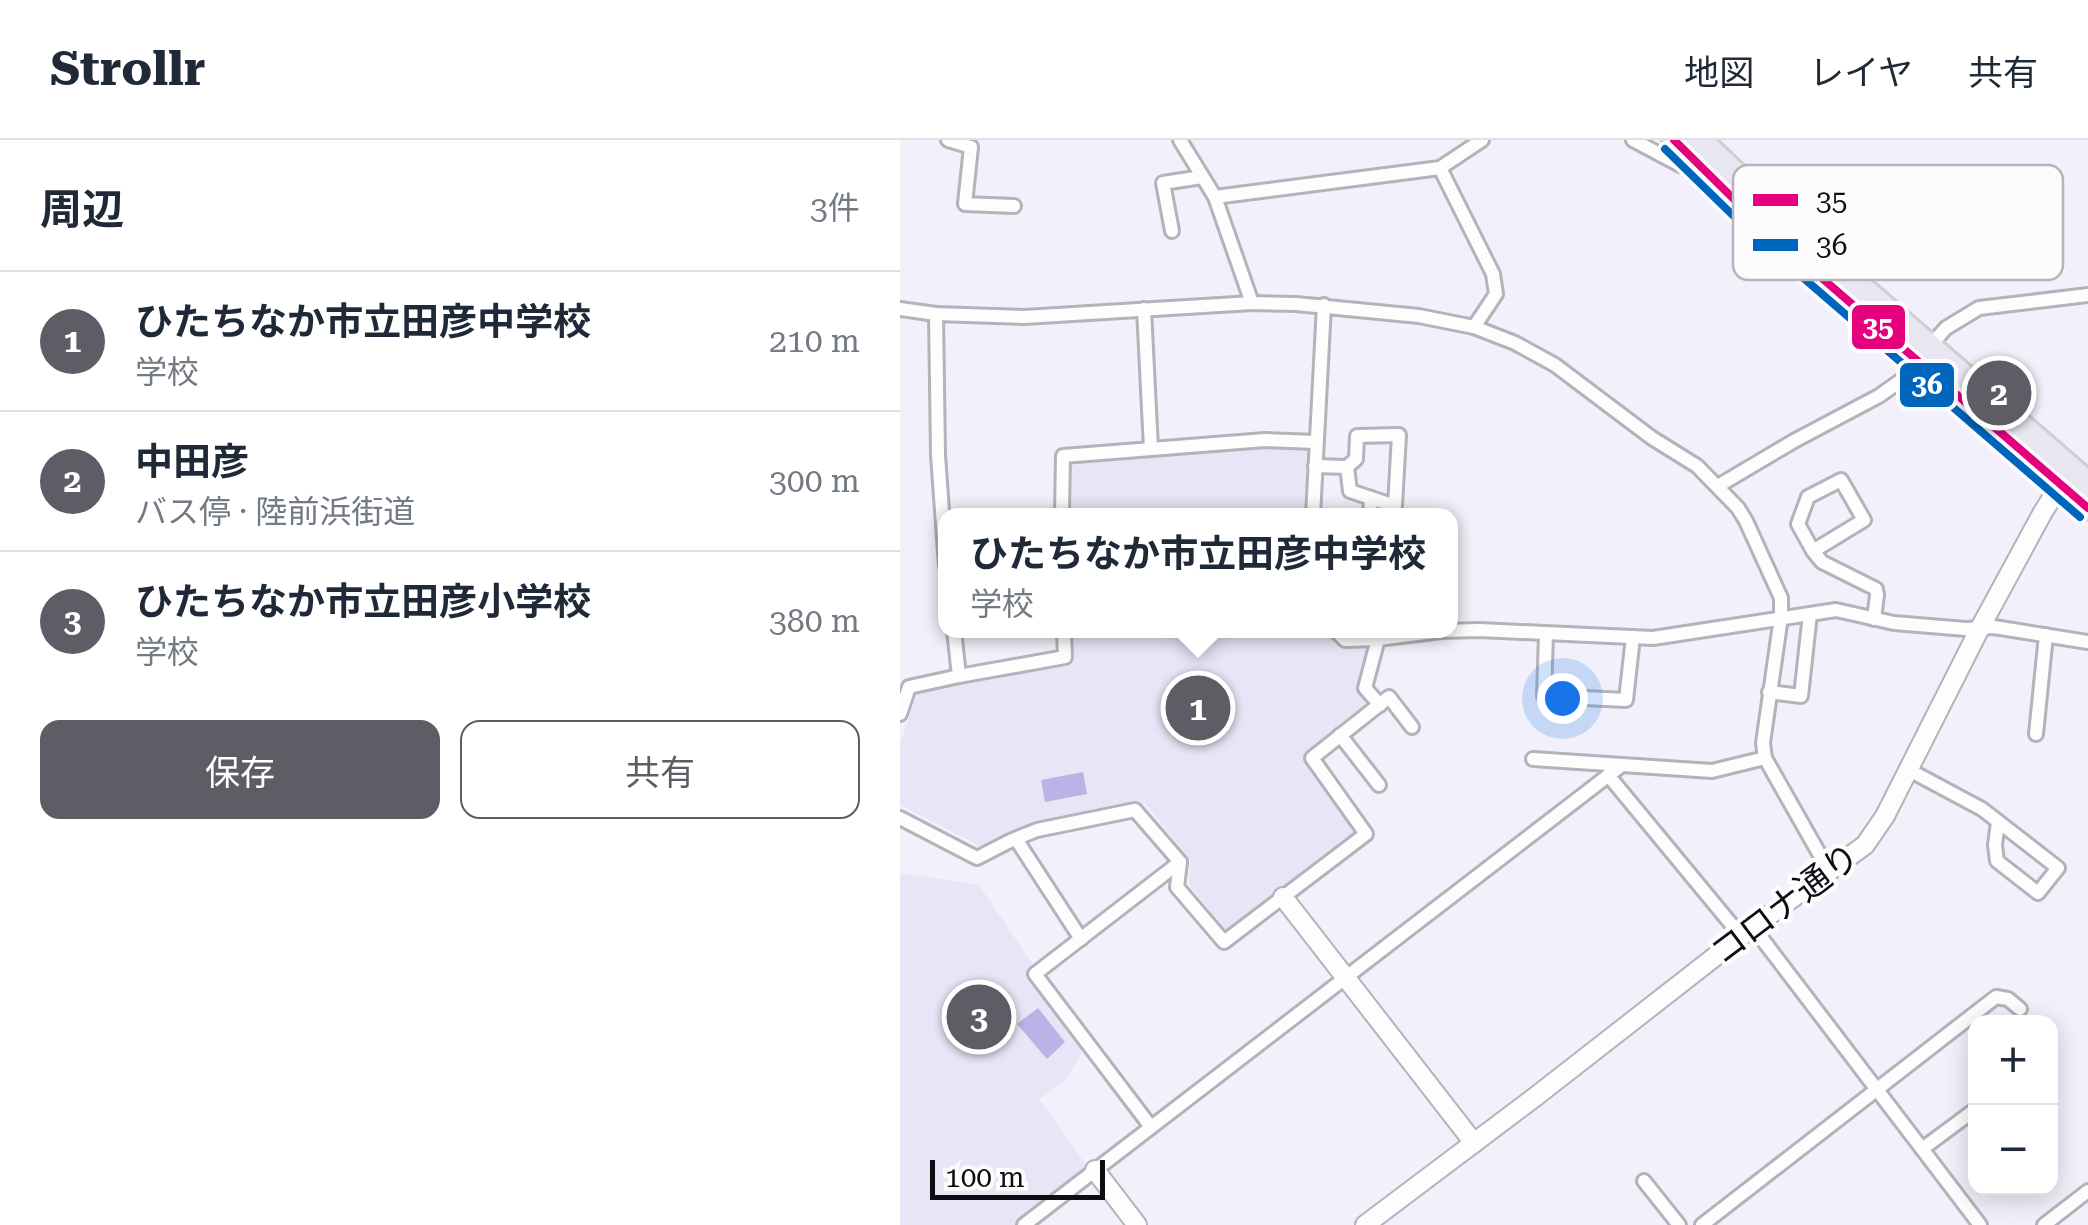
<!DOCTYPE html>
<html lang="ja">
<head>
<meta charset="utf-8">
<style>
	body { margin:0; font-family:"Roboto Serif","Noto Sans JP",serif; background:#f6f6f7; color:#1f2937 }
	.controls { position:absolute; right:30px; bottom:30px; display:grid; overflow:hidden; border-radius:20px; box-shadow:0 5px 25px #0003 }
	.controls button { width:90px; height:90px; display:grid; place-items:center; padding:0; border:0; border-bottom:2px solid #e0e1e3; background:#fff; color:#1f2937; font:50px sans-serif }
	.scale { position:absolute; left:30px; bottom:25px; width:175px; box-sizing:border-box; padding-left:10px; border:5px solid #0e0d14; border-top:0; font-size:28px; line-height:35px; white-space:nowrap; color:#0e0d14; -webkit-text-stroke:8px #fcfcfc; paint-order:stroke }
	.you { position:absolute; left:662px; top:558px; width:35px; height:35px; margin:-25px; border:8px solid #fff; border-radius:50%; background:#1a73e8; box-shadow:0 0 0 15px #1a73e833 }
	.badge { display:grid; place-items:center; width:65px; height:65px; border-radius:50%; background:#5e5c64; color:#fff; font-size:32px; font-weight:700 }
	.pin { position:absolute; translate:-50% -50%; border:5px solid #fff; box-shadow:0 2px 10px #0006 }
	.popup { position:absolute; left:38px; top:368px; width:520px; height:130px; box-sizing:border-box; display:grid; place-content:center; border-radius:20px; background:#fff; filter:drop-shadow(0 2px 8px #0005); font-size:32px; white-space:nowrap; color:#747a83 }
	.popup b { font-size:38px; color:#1f2937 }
	.popup::after { content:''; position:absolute; left:50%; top:100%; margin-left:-20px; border:20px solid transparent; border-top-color:#fff }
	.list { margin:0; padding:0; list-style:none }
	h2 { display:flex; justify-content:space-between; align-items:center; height:130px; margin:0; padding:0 40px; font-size:42px }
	h2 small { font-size:32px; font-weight:400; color:#747a83 }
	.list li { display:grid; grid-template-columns:65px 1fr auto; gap:30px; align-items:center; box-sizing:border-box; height:140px; padding:0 40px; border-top:2px solid #e0e1e3 }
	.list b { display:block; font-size:38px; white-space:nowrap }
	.list p { margin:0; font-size:32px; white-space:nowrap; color:#747a83 }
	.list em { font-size:32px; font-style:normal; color:#747a83 }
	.actions { display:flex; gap:20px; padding:30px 40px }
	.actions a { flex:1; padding:22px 0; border:2px solid #5e5c64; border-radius:20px; text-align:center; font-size:35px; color:#5e5c64 }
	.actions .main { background:#5e5c64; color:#fff }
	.map { position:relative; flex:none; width:1188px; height:1085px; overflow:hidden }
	header { display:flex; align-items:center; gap:60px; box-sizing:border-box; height:140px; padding:0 50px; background:#fff; border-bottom:2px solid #e0e1e3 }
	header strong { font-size:48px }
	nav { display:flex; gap:55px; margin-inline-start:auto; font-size:35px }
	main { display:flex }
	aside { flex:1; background:#fff }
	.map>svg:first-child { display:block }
	.built { fill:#e8e5f6 }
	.water { fill:#bbb2e5 }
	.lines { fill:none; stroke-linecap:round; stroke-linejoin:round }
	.minor-casing { stroke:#b4b2ba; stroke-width:18 }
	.tertiary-casing { stroke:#b4b2ba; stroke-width:22 }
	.trunk-casing { stroke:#cfced3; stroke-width:28 }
	.minor { stroke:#fdfdfe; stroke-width:12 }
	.tertiary { stroke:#fdfdfe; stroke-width:18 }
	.trunk { stroke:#e8e6f0; stroke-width:22 }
	.bus-1-casing { stroke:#fcfcfc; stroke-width:15 }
	.bus-2-casing { stroke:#fcfcfc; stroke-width:15 }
	.bus-1 { stroke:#e5007d; stroke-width:8 }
	.bus-2 { stroke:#0065bd; stroke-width:8 }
	.labels { text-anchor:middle; stroke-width:9; stroke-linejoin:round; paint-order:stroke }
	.street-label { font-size:35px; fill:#0e0d14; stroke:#fcfcfc }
	.key { fill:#fcfcfc; stroke:#b5b4b6; stroke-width:2.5 }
	.key-label { font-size:28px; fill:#0e0d14 }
	.line-badge { stroke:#fcfcfc; stroke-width:4 }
	.badge-label { font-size:28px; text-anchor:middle; font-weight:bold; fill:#fff }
</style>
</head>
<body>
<header>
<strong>Strollr</strong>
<nav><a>地図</a><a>レイヤ</a><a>共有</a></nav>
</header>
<main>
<aside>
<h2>周辺<small>3件</small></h2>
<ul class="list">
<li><span class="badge">1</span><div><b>ひたちなか市立田彦中学校</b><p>学校</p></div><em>210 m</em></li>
<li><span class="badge">2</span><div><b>中田彦</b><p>バス停 · 陸前浜街道</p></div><em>300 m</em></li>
<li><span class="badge">3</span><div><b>ひたちなか市立田彦小学校</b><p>学校</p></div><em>380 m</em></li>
</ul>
<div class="actions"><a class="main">保存</a><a>共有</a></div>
</aside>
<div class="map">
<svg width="1188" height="1085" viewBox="0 0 1188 1085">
	<rect width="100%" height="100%" fill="#f2f0fa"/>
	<!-- built -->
	<g class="built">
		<path d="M365 303 413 305 410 375H172L171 320Z"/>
		<path d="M172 491H430L441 503 473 506 470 568 406 617 461 692 327 793 289 745 290 720 245 663 137 684 84 708 0 665V604L18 551 172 519Z"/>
		<path d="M0 733 79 745 133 825V844L183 910 165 941 139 959 189 1029 117 1085H0Z"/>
	</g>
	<!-- water -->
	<g class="water">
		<path d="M183 632 187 654 145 662 141 640Z"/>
		<path d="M138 868 165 902 147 919 117 884Z"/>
	</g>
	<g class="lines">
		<!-- minor casing -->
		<g class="minor-casing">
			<g id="minor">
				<path d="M48 0 71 7 65 64 114 66"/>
				<path d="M280 0 315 57 352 163"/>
				<path d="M733 0 780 25 799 28"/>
				<path d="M540 28 593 134 596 154 574 187"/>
				<path d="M315 57 540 28 582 0"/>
				<path d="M272 91 263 43 302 37"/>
				<path d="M0 169 36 174 124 177 352 163 396 164 519 176 574 187 615 203 655 225 752 298 797 326 838 368 846 381 881 458V477L863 603 865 618 929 731"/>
				<path d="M244 169 251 309"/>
				<path d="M36 174 38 315 46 426"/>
				<path d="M415 326 447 327 456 319 457 296 499 295 495 366 450 351 447 327"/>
				<path d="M818 346 894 301 979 256 1010 234 1029 207 1046 188 1079 168 1188 155"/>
				<path d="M162 376 163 316 365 300 416 302"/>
				<path d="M413 376 424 165"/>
				<path d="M470 376 471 358"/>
				<path d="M913 411 964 380 941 340 908 357 898 384 913 411 922 422 976 449 977 455 974 479"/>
				<path d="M54 490 59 536"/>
				<path d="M435 490 445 500 478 499 541 491 579 490 753 498 936 470 994 483 1066 489 1094 487 1188 502"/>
				<path d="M646 494 644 556 726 560 733 497"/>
				<path d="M478 499 465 548 480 565"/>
				<path d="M869 552 901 556 910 474"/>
				<path d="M0 574 9 547 59 536 165 517 164 490"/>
				<path d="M1136 594 1146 495"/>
				<path d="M440 595 479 645"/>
				<path d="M633 619 812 631 865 618"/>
				<path d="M1009 630 1082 669 1158 728 1138 753 1097 721 1095 705 1098 682"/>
				<path d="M708 635 841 796"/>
				<path d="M0 678 77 718 110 701 137 690 235 670 280 722 277 747 324 802 466 694 412 618 489 557 512 587"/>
				<path d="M116 699 181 799"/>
				<path d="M853 787 1080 1085"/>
				<path d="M251 987 135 834 280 722"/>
				<path d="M1022 1009 1076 969"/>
				<path d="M744 1041 779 1085"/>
				<path d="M124 1085 722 625"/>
				<path d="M802 1085 1096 857 1108 859 1120 869"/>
				<path d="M1144 1085 1188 1051"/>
			</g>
		</g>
		<!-- tertiary casing -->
		<g class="tertiary-casing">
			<g id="tertiary">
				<path d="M383 757 574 1003"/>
				<path d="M195 1030 237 1085"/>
				<path d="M465 1085 635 957 853 787 965 705 985 676 1080 488 1143 372 1165 337"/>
			</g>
		</g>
		<!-- trunk casing -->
		<g class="trunk-casing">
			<g id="trunk">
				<path d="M774 0 857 82 1188 368"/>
				<path d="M800 0 894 89 1188 343"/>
			</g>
		</g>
		<!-- minor -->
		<use href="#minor" class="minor"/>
		<!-- tertiary -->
		<use href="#tertiary" class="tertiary"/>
		<!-- trunk -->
		<use href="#trunk" class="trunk"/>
		<!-- bus-1 casing -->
		<g class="bus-1-casing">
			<path id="bus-1" d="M774 0 857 82 1188 368"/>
		</g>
		<!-- bus-2 casing -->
		<g class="bus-2-casing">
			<path id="bus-2" d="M765 9 849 91 1180 377"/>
		</g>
		<!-- bus-1 -->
		<use href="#bus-1" class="bus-1"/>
		<!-- bus-2 -->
		<use href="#bus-2" class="bus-2"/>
	</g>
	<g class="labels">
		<!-- street labels -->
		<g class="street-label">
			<text transform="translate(885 764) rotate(-37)" y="12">コロナ通り</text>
		</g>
	</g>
	<!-- legend -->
	<rect x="833" y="25" width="330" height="115" rx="15" class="key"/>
	<rect x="853" y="54" width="45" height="12" fill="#e5007d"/>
	<rect x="853" y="99" width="45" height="12" fill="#0065bd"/>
	<g class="key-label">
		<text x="916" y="70">35</text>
		<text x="916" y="115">36</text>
	</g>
	<g class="line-badge">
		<rect x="950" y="163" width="57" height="48" rx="10" fill="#e5007d"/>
		<rect x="998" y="221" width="58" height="48" rx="10" fill="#0065bd"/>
	</g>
	<g class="badge-label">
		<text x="978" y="196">35</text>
		<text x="1027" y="254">36</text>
	</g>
</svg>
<div class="controls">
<button>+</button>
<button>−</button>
</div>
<div class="scale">100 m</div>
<div class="you"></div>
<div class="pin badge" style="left:298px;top:568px">1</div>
<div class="popup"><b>ひたちなか市立田彦中学校</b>学校</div>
<div class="pin badge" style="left:1099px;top:253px">2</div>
<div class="pin badge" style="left:79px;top:877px">3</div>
</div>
</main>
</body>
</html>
